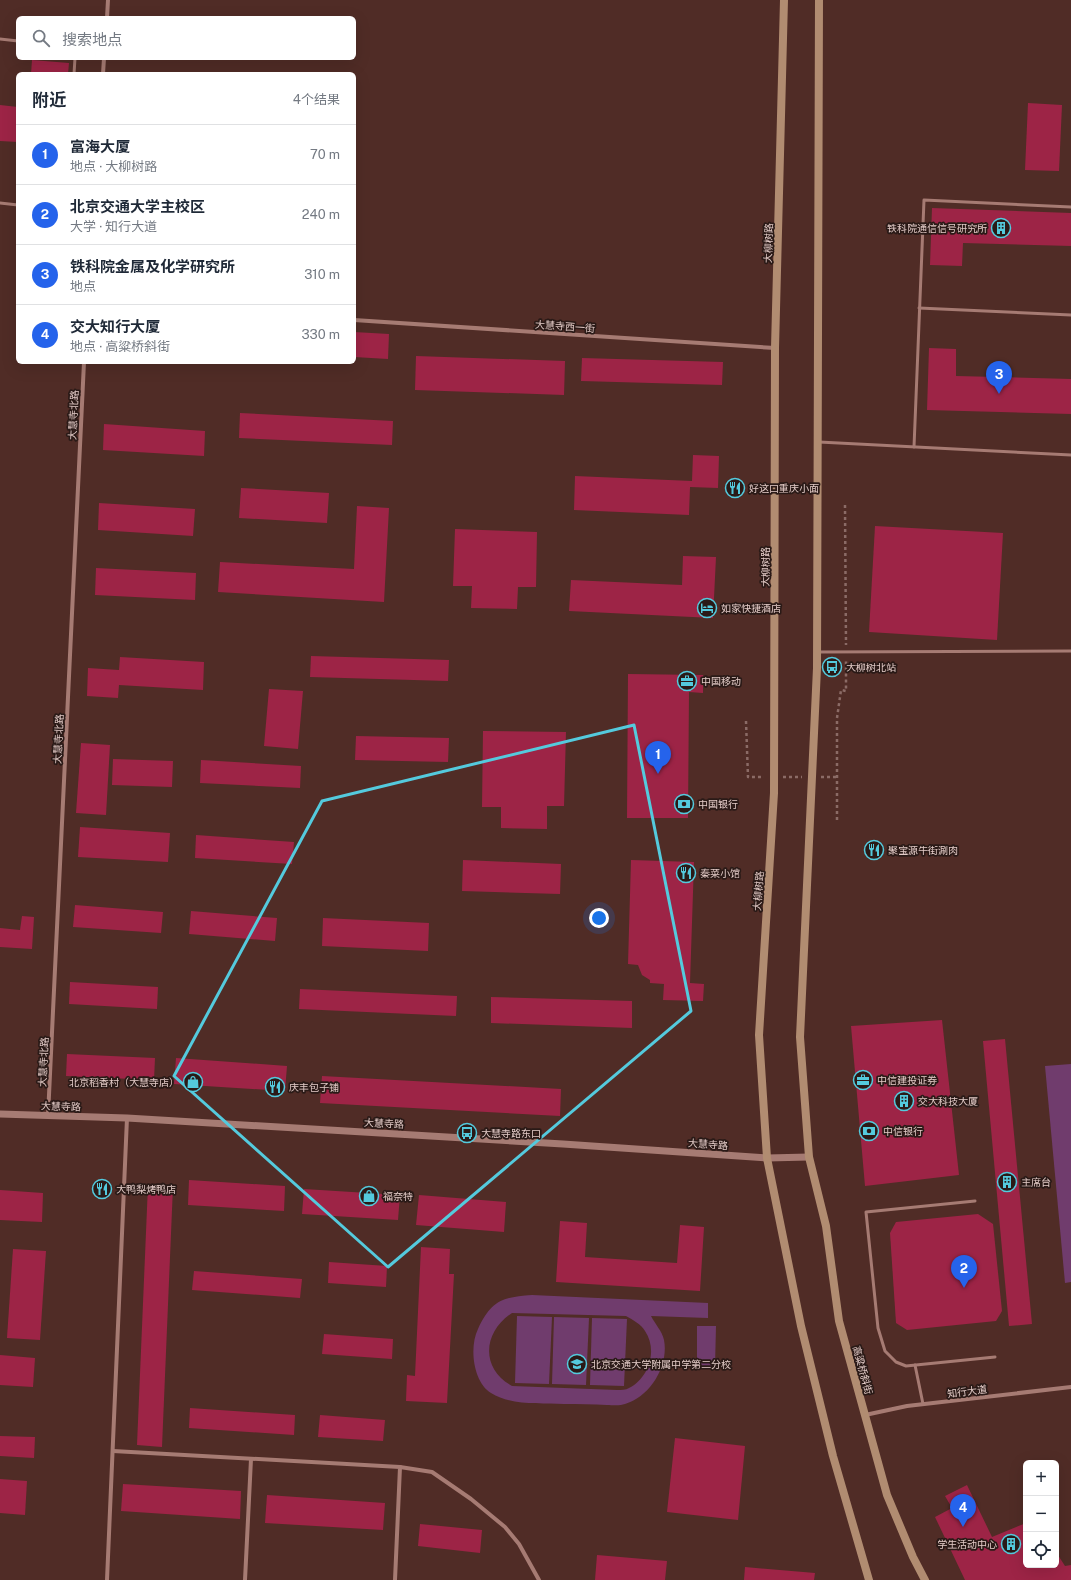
<!DOCTYPE html>
<html lang="zh">
<head>
<meta charset="utf-8">
<style>
	body { margin:0; font-family:"Public Sans","Noto Sans SC",sans-serif; background:#f6f6f7; color:#1f2937 }
	.controls { position:absolute; right:12px; bottom:12px; display:grid; overflow:hidden; border-radius:6px; box-shadow:0 4px 16px #0002 }
	.controls button { width:36px; height:36px; display:grid; place-items:center; padding:0; border:0; border-bottom:1px solid #e0e1e3; background:#fff; color:#1f2937; font:20px sans-serif }
	.you { position:absolute; left:599px; top:918px; width:14px; height:14px; margin:-10px; border:3px solid #fff; border-radius:50%; background:#1a73e8; box-shadow:0 0 0 6px #1a73e833 }
	.badge { display:grid; place-items:center; width:26px; height:26px; border-radius:50%; background:#2563eb; color:#fff; font-size:13px; font-weight:700 }
	.pin { position:absolute; translate:-50% -33px; filter:drop-shadow(0 1px 2px #0008) }
	.pin::after { content:''; position:absolute; top:21px; width:14px; height:12px; background:inherit; clip-path:polygon(0 0,100% 0,50% 100%) }
	.list { margin:0; padding:0; list-style:none }
	h2 { display:flex; justify-content:space-between; align-items:center; height:52px; margin:0; padding:0 16px; font-size:17px }
	h2 small { font-size:13px; font-weight:400; color:#747a83 }
	.list li { display:grid; grid-template-columns:26px 1fr auto; gap:12px; align-items:center; box-sizing:border-box; height:60px; padding:0 16px; border-top:1px solid #e0e1e3 }
	.list b { display:block; font-size:15px; white-space:nowrap }
	.list p { margin:0; font-size:13px; white-space:nowrap; color:#747a83 }
	.list em { font-size:13px; font-style:normal; color:#747a83 }
	.icon { flex:none; width:22px; height:22px; fill:none; stroke:currentColor; stroke-width:2; stroke-linecap:round; stroke-linejoin:round }
	.map { position:relative; flex:none; width:1071px; height:1580px; overflow:hidden }
	.search { position:absolute; background:#fff; box-shadow:0 4px 16px #0002; left:16px; top:16px; width:340px; height:44px; display:flex; align-items:center; gap:10px; box-sizing:border-box; padding:0 14px; border-radius:6px; color:#747a83; font-size:15px }
	.panel { position:absolute; background:#fff; box-shadow:0 4px 16px #0002; left:16px; top:72px; width:340px; height:292px; border-radius:6px }
	.map>svg:first-child { display:block }
	.green { fill:#703c6d; fill-rule:evenodd }
	.building { fill:#9d2446 }
	.lines { fill:none; stroke-linecap:round; stroke-linejoin:round }
	.path { stroke:#8b6b66; stroke-width:2.5; stroke-dasharray:3 3; stroke-linecap:butt }
	.service { stroke:#a67b73; stroke-width:3 }
	.minor { stroke:#a67b73; stroke-width:4 }
	.tertiary { stroke:#a67b73; stroke-width:7 }
	.secondary { stroke:#b18c71; stroke-width:8 }
	.marked { fill:none; stroke:#54cadd; stroke-width:3; stroke-linejoin:round }
	.labels { text-anchor:middle; stroke-width:3.5; stroke-linejoin:round; paint-order:stroke }
	.poi-label { font-size:10px; fill:#e4ccc8; stroke:#2a1a17; text-anchor:start }
	.street-label { font-size:10px; fill:#e4ccc8; stroke:#2a1a17 }
</style>
</head>
<body>
<div class="map">
<svg width="1071" height="1580" viewBox="0 0 1071 1580">
	<rect width="100%" height="100%" fill="#502c26"/>
	<!-- green -->
	<g class="green">
		<path d="M1071 1064V1282L1065 1283 1045 1066Z"/>
		<path d="M532 1295 708 1303V1318L651 1316C655 1324 662 1331 664 1340 669 1366 650 1397 625 1404 620 1406 612 1405 607 1405 593 1404 578 1404 564 1404 540 1403 512 1406 491 1393 473 1382 469 1347 478 1329 491 1301 502 1297 532 1295ZM512 1313 626 1316C633 1320 641 1324 645 1331 658 1350 649 1378 629 1388 626 1390 621 1390 617 1390L512 1386C480 1368 483 1332 512 1313Z"/>
		<path d="M517 1316 552 1317 549 1384 515 1383Z"/>
		<path d="M554 1317 589 1318 586 1385 552 1384Z"/>
		<path d="M592 1318 627 1319 624 1386 590 1385Z"/>
		<path d="M697 1326H716L715 1366H697Z"/>
	</g>
	<!-- building -->
	<g class="building">
		<path d="M32 60 69 63 68 74H31Z"/>
		<path d="M1028 103 1062 105 1059 171 1025 170Z"/>
		<path d="M0 105 18 107V142L0 141Z"/>
		<path d="M932 208 1071 213V246L963 243 962 266 930 265Z"/>
		<path d="M354 332 389 334 388 359 354 357Z"/>
		<path d="M929 348 956 349V376L1071 379V414L927 410Z"/>
		<path d="M416 356 565 361 564 395 415 390Z"/>
		<path d="M582 358 723 362 722 385 581 381Z"/>
		<path d="M240 413 393 421 392 445 239 438Z"/>
		<path d="M104 424 205 431 204 456 103 450Z"/>
		<path d="M693 455 719 456 718 488 690 487 689 515 574 510 575 476 692 481Z"/>
		<path d="M241 488 329 493 327 523 239 518Z"/>
		<path d="M99 503 195 509 193 536 98 530Z"/>
		<path d="M357 506 389 508 384 602 218 592 220 562 354 569Z"/>
		<path d="M875 526 1003 533 997 640 869 632Z"/>
		<path d="M455 529 537 532 536 587H518L517 609 471 608 472 586H453Z"/>
		<path d="M683 556 716 557 713 618 569 611 571 580 682 585Z"/>
		<path d="M96 568 196 573 195 600 95 595Z"/>
		<path d="M311 656 449 660 448 681 310 677Z"/>
		<path d="M120 657 204 662 203 690 119 685 118 698 87 696 88 668 119 670Z"/>
		<path d="M628 674 703 675V693L689 692 688 818H627Z"/>
		<path d="M269 689 303 691 298 749 264 746Z"/>
		<path d="M483 731 566 732 564 806H547V829L501 828V807H482Z"/>
		<path d="M356 736 449 738 448 762 355 760Z"/>
		<path d="M81 743 110 745 106 815 76 813Z"/>
		<path d="M113 759 173 761 172 787 112 785Z"/>
		<path d="M201 760 301 766 300 788 200 783Z"/>
		<path d="M80 827 170 833 168 862 78 857Z"/>
		<path d="M196 835 294 842 292 864 195 858Z"/>
		<path d="M463 860 561 864 560 894 462 891Z"/>
		<path d="M631 860 694 862 690 983 704 984 703 1001 663 1000 664 984 650 983V980L642 975 638 965 628 964Z"/>
		<path d="M75 905 163 912 161 933 73 927Z"/>
		<path d="M191 911 277 918 275 941 189 934Z"/>
		<path d="M22 916 34 917 32 949 0 947V928L20 930Z"/>
		<path d="M323 918 429 923 428 951 322 946Z"/>
		<path d="M70 982 158 987 157 1009 69 1004Z"/>
		<path d="M300 989 457 996 456 1016 299 1009Z"/>
		<path d="M491 997 632 1001V1028L491 1023Z"/>
		<path d="M942 1020 959 1175 865 1186 851 1026Z"/>
		<path d="M1005 1039 1032 1324 1009 1326 983 1041Z"/>
		<path d="M67 1054 155 1058 154 1080 66 1076Z"/>
		<path d="M176 1058 287 1066 285 1091 174 1084Z"/>
		<path d="M322 1076 561 1089 560 1116 320 1103Z"/>
		<path d="M189 1180 285 1186 284 1211 188 1205Z"/>
		<path d="M148 1185 173 1186 162 1447 137 1445Z"/>
		<path d="M304 1189 400 1195 398 1220 302 1214Z"/>
		<path d="M0 1190 43 1193 42 1222 0 1220Z"/>
		<path d="M419 1195 506 1202 504 1232 416 1225Z"/>
		<path d="M978 1214 993 1224 1002 1311 996 1321 907 1330 896 1323 890 1233 896 1222Z"/>
		<path d="M560 1221 587 1223 585 1257 677 1263 680 1225 704 1227 700 1291 556 1282Z"/>
		<path d="M421 1247 450 1249 449 1274H454L447 1403 406 1401 407 1375 415 1376Z"/>
		<path d="M13 1249 46 1251 40 1340 7 1338Z"/>
		<path d="M329 1262 387 1266 386 1287 328 1283Z"/>
		<path d="M194 1271 302 1279 300 1298 192 1290Z"/>
		<path d="M324 1334 393 1339 392 1359 322 1354Z"/>
		<path d="M0 1355 35 1358 33 1387 0 1385Z"/>
		<path d="M190 1408 295 1415 294 1435 189 1428Z"/>
		<path d="M320 1415 385 1420 383 1441 318 1437Z"/>
		<path d="M0 1436 35 1437 34 1458 0 1456Z"/>
		<path d="M675 1438 745 1446 738 1520 667 1512Z"/>
		<path d="M0 1479 27 1481 25 1515 0 1513Z"/>
		<path d="M123 1484 241 1491 240 1519 121 1511Z"/>
		<path d="M967 1485 992 1537 1026 1523V1565H1056V1552L1065 1566 1071 1565V1580H965L935 1517 952 1508 945 1496Z"/>
		<path d="M267 1495 385 1503 383 1530 265 1523Z"/>
		<path d="M420 1524 482 1530 480 1553 418 1546Z"/>
		<path d="M597 1555 667 1561 665 1580H595Z"/>
		<path d="M745 1567 815 1573 814 1580H744Z"/>
	</g>
	<g class="lines">
		<!-- path -->
		<g class="path">
			<path d="M845 505 846 645"/>
			<path d="M746 721 748 777H764"/>
			<path d="M783 777H802"/>
			<path d="M821 777H837"/>
			<path d="M837 820V718L841 690 846 691V660"/>
		</g>
		<!-- service -->
		<g class="service">
			<path d="M0 39 18 41"/>
			<path d="M74 74 75 58"/>
			<path d="M0 203 18 205"/>
			<path d="M919 308 1071 315"/>
			<path d="M819 442 1071 455"/>
			<path d="M914 447 924 200 1071 207"/>
			<path d="M819 652 1071 651"/>
			<path d="M975 1201 866 1212 878 1328 885 1351 896 1362 906 1366 995 1357"/>
			<path d="M915 1365 923 1404"/>
		</g>
		<!-- minor -->
		<g class="minor">
			<path d="M107 18 108 0"/>
			<path d="M103 74 104 58"/>
			<path d="M354 320 775 348"/>
			<path d="M48 1116 84 362"/>
			<path d="M865 1415 907 1406 1071 1387"/>
			<path d="M113 1451 400 1467 395 1580"/>
			<path d="M400 1467 432 1472 471 1499 505 1527 519 1544 539 1580"/>
			<path d="M107 1580 127 1118"/>
			<path d="M245 1580 251 1459"/>
		</g>
		<!-- tertiary -->
		<path class="tertiary" d="M0 1114 127 1118 563 1144 767 1158 809 1157"/>
		<!-- secondary -->
		<g class="secondary">
			<path d="M784 0 775 348 774 793 759 1035 767 1158 801 1326 833 1456 869 1580"/>
			<path d="M819 0 817 668 800 1037 809 1157 826 1226 839 1321 887 1495 913 1557 925 1580"/>
		</g>
	</g>
	<!-- marked area -->
	<path class="marked" d="M634 725 691 1011 388 1267 174 1076 322 801Z"/>
	<!-- icons -->
	<defs>
		<g id="building-ring" transform="scale(1)"><circle r="9.5" fill="#2a1a17" stroke="#54cadd" stroke-width="1.5"/><path d="M-4-6H4V6H1V3H-1V6H-4ZM-2.5-4.3h1.7v1.8h-1.7ZM.8-4.3h1.7v1.8H.8ZM-2.5-1h1.7V.8h-1.7ZM.8-1h1.7V.8H.8Z" fill="#54cadd"/></g>
		<g id="restaurant-ring" transform="scale(1)"><circle r="9.5" fill="#2a1a17" stroke="#54cadd" stroke-width="1.5"/><path d="M-5-6h1v4h1v-4h1v4h1v-4h1v5L-1.5 .5V6h-2V.5L-5-1ZM5-6V6H3V1.5H1.5Q1.5-4 5-6Z" fill="#54cadd"/></g>
		<g id="hotel-ring" transform="scale(1)"><circle r="9.5" fill="#2a1a17" stroke="#54cadd" stroke-width="1.5"/><path d="M-6-4.5h1.5V1H6V5H4.5V3h-9V5H-6ZM-4 0a1.8 1.8 0 1 1 3.6 0ZM.5 0V-2.5h3Q6-2.5 6 0Z" fill="#54cadd"/></g>
		<g id="bus-ring" transform="scale(1)"><circle r="9.5" fill="#2a1a17" stroke="#54cadd" stroke-width="1.5"/><path d="M-5-6H5V4H4V6H2V4H-2V6H-4V4H-5ZM-3.5-4V0h7V-4ZM-3.5 1.2v1.5H-2V1.2ZM2 1.2v1.5H3.5V1.2Z" fill="#54cadd"/></g>
		<g id="office-ring" transform="scale(1)"><circle r="9.5" fill="#2a1a17" stroke="#54cadd" stroke-width="1.5"/><path d="M-6-3h4V-5.5h4V-3h4V5H-6ZM-1-4.5V-3h2v-1.5ZM-6 0V1H6V0Z" fill="#54cadd"/></g>
		<g id="bank-ring" transform="scale(1)"><circle r="9.5" fill="#2a1a17" stroke="#54cadd" stroke-width="1.5"/><path d="M-6-4H6V4H-6ZM0-2.3a2.3 2.3 0 1 0 0 4.6a2.3 2.3 0 1 0 0-4.6Z" fill="#54cadd"/></g>
		<g id="shop-ring" transform="scale(1)"><circle r="9.5" fill="#2a1a17" stroke="#54cadd" stroke-width="1.5"/><path d="M-5-2.5h2.3a2.7 3.5 0 0 1 5.4 0H5L5.5 6h-11ZM-1.5-2.5h3a1.5 2.3 0 0 0-3 0Z" fill="#54cadd"/></g>
		<g id="school-ring" transform="scale(1)"><circle r="9.5" fill="#2a1a17" stroke="#54cadd" stroke-width="1.5"/><path d="M0-5L7-2L0 1L-7-2ZM-4 1L0 2.5L4 1V4Q0 6-4 4Z" fill="#54cadd"/></g>
	</defs>
	<g fill-rule="evenodd">
		<use href="#building-ring" x="1001" y="228"/>
		<use href="#restaurant-ring" x="735" y="488"/>
		<use href="#hotel-ring" x="707" y="608"/>
		<use href="#bus-ring" x="832" y="667"/>
		<use href="#office-ring" x="687" y="681"/>
		<use href="#bank-ring" x="684" y="804"/>
		<use href="#restaurant-ring" x="874" y="850"/>
		<use href="#restaurant-ring" x="686" y="873"/>
		<use href="#office-ring" x="863" y="1080"/>
		<use href="#shop-ring" x="193" y="1082"/>
		<use href="#restaurant-ring" x="275" y="1087"/>
		<use href="#building-ring" x="904" y="1101"/>
		<use href="#bank-ring" x="869" y="1131"/>
		<use href="#bus-ring" x="467" y="1133"/>
		<use href="#building-ring" x="1007" y="1182"/>
		<use href="#restaurant-ring" x="102" y="1189"/>
		<use href="#shop-ring" x="369" y="1196"/>
		<use href="#school-ring" x="577" y="1364"/>
		<use href="#building-ring" x="1011" y="1544"/>
	</g>
	<g class="labels">
		<!-- poi labels -->
		<g class="poi-label">
			<text x="987" y="232" text-anchor="end">铁科院通信信号研究所</text>
			<text x="749" y="492">好这口重庆小面</text>
			<text x="721" y="612">如家快捷酒店</text>
			<text x="846" y="671">大柳树北站</text>
			<text x="701" y="685">中国移动</text>
			<text x="698" y="808">中国银行</text>
			<text x="888" y="854">聚宝源牛街涮肉</text>
			<text x="700" y="877">秦菜小馆</text>
			<text x="877" y="1084">中信建投证券</text>
			<text x="179" y="1086" text-anchor="end">北京稻香村（大慧寺店）</text>
			<text x="289" y="1091">庆丰包子铺</text>
			<text x="918" y="1105">交大科技大厦</text>
			<text x="883" y="1135">中信银行</text>
			<text x="481" y="1137">大慧寺路东口</text>
			<text x="1021" y="1186">主席台</text>
			<text x="116" y="1193">大鸭梨烤鸭店</text>
			<text x="383" y="1200">福奈特</text>
			<text x="591" y="1368">北京交通大学附属中学第二分校</text>
			<text x="997" y="1548" text-anchor="end">学生活动中心</text>
		</g>
		<!-- street labels -->
		<g class="street-label">
			<text transform="translate(768 243) rotate(-88)" y="4">大柳树路</text>
			<text transform="translate(565 326) rotate(4)" y="4">大慧寺西一街</text>
			<text transform="translate(73 415) rotate(-87)" y="4">大慧寺北路</text>
			<text transform="translate(765 567) rotate(-90)" y="4">大柳树路</text>
			<text transform="translate(58 739) rotate(-87)" y="4">大慧寺北路</text>
			<text transform="translate(758 891) rotate(-86)" y="4">大柳树路</text>
			<text transform="translate(43 1062) rotate(-87)" y="4">大慧寺北路</text>
			<text transform="translate(61 1106) rotate(2)" y="4">大慧寺路</text>
			<text transform="translate(384 1123) rotate(3)" y="4">大慧寺路</text>
			<text transform="translate(708 1144) rotate(4)" y="4">大慧寺路</text>
			<text transform="translate(863 1370) rotate(75)" y="4">高粱桥斜街</text>
			<text transform="translate(967 1391) rotate(-7)" y="4">知行大道</text>
		</g>
	</g>
</svg>
<div class="controls">
<button>+</button>
<button>−</button>
<button><svg class="icon" aria-label="locate" viewBox="0 0 24 24"><circle cx="12" cy="12" r="6"/><path d="M12 2v4M12 18v4M2 12h4M18 12h4"/></svg></button>
</div>
<div class="you"></div>
<div class="pin badge" style="left:658px;top:774px">1</div>
<div class="pin badge" style="left:964px;top:1288px">2</div>
<div class="pin badge" style="left:999px;top:394px">3</div>
<div class="pin badge" style="left:963px;top:1527px">4</div>
<div class="search"><svg class="icon" aria-label="search" viewBox="0 0 24 24"><circle cx="10" cy="10" r="6"/><path d="M15 15l6 6"/></svg>搜索地点</div>
<section class="panel">
<h2>附近<small>4个结果</small></h2>
<ul class="list">
<li><span class="badge">1</span><div><b>富海大厦</b><p>地点 · 大柳树路</p></div><em>70 m</em></li>
<li><span class="badge">2</span><div><b>北京交通大学主校区</b><p>大学 · 知行大道</p></div><em>240 m</em></li>
<li><span class="badge">3</span><div><b>铁科院金属及化学研究所</b><p>地点</p></div><em>310 m</em></li>
<li><span class="badge">4</span><div><b>交大知行大厦</b><p>地点 · 高粱桥斜街</p></div><em>330 m</em></li>
</ul>
</section>
</div>
</body>
</html>
